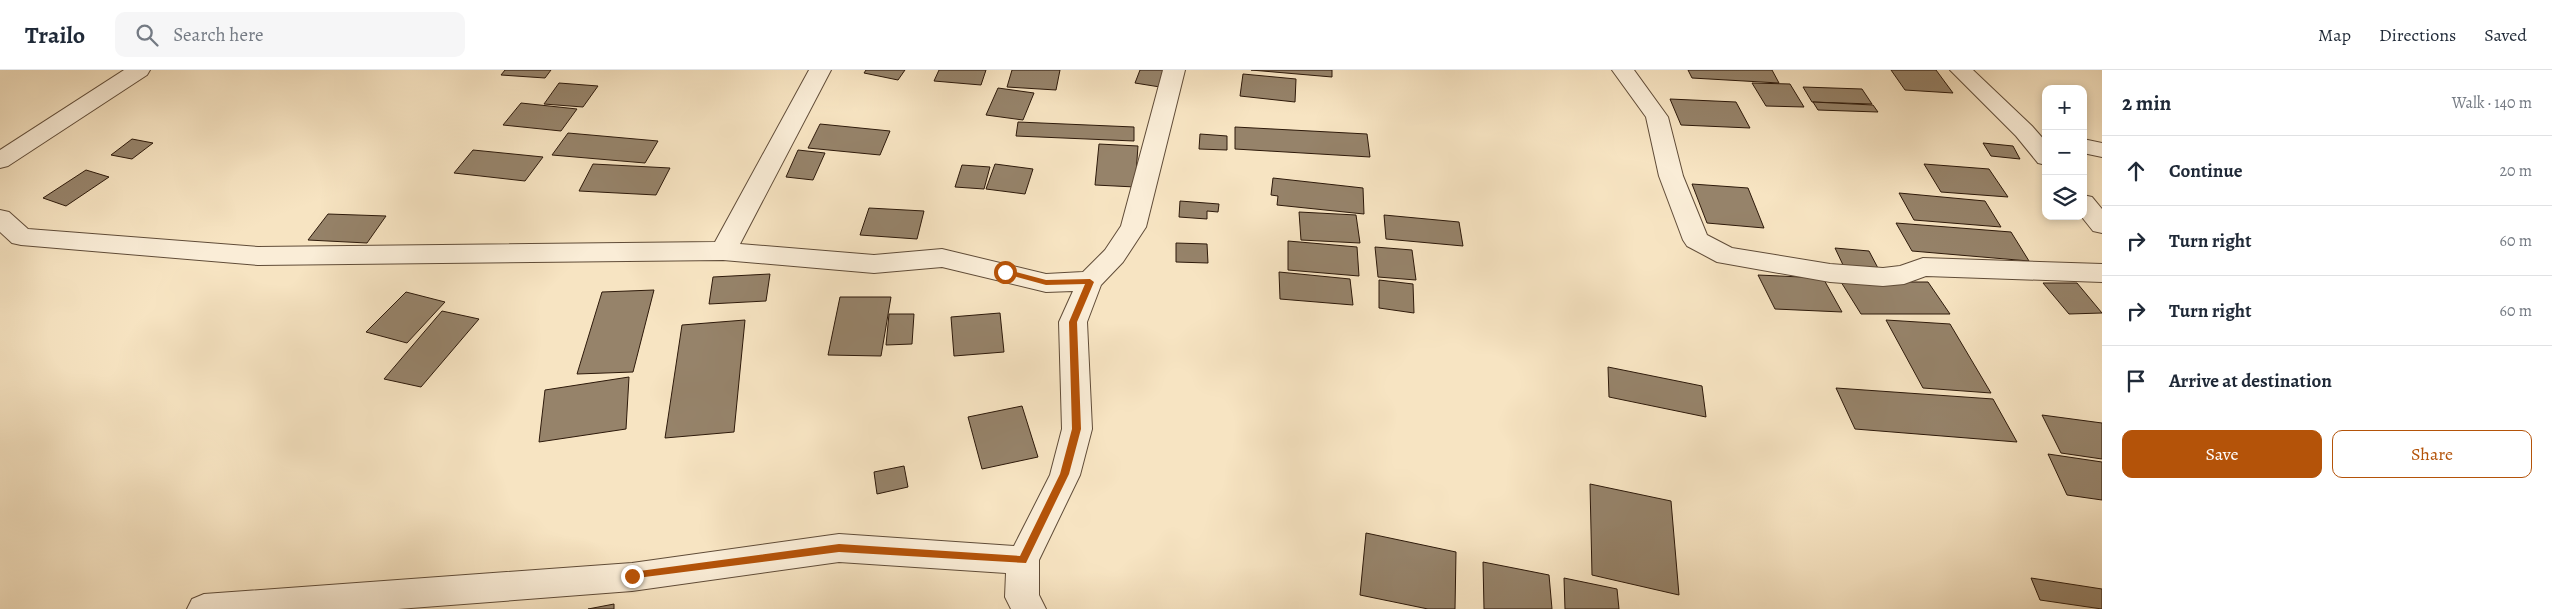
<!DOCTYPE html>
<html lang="en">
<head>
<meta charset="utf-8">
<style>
	body { margin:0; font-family:Alegreya,serif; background:#f6f6f7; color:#1f2937 }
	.controls { position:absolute; right:15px; top:15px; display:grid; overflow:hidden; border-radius:10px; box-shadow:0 2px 8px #0003 }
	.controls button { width:45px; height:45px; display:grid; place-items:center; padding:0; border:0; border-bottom:1px solid #e0e1e3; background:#fff; color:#1f2937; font:25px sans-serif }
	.stop { position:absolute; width:15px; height:15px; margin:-11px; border:4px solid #b45309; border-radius:50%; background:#fff }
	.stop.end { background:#b45309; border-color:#fff; box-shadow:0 1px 5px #0008 }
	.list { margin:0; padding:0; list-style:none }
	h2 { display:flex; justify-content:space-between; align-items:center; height:65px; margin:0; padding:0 20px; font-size:21px }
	h2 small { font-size:16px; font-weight:400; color:#747a83 }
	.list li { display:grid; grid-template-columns:32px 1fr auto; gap:15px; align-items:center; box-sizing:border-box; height:70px; padding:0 20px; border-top:1px solid #e0e1e3 }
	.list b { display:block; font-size:19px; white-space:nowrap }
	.list em { font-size:16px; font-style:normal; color:#747a83 }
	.actions { display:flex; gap:10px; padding:15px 20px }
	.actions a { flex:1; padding:11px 0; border:1px solid #b45309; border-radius:10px; text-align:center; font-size:18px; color:#b45309 }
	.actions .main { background:#b45309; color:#fff }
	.icon { flex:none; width:28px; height:28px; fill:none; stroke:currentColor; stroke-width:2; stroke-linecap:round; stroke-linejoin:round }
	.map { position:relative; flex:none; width:2102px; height:539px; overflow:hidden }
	header { display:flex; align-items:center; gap:30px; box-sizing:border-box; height:70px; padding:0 25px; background:#fff; border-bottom:1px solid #e0e1e3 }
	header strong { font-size:24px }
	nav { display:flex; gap:28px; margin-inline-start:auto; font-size:18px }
	.search { width:350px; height:45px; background:#f6f6f7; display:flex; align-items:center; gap:12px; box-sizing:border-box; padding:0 18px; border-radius:10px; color:#747a83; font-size:19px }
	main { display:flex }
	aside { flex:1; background:#fff }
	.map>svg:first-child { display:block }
	.building { fill:#96836a; stroke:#2d190a }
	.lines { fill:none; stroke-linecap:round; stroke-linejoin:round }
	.minor-casing { stroke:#604c38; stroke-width:2 }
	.minor { fill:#faedd7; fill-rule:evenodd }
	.route { fill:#b45309 }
</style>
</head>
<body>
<header>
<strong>Trailo</strong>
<div class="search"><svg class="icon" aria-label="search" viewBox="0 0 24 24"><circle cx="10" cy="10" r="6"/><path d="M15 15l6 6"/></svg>Search here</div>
<nav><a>Map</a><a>Directions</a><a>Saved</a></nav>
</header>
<main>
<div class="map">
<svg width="2102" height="539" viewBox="0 0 2102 539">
	<rect width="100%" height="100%" fill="#f7e4c2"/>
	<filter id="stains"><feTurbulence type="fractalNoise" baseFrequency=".004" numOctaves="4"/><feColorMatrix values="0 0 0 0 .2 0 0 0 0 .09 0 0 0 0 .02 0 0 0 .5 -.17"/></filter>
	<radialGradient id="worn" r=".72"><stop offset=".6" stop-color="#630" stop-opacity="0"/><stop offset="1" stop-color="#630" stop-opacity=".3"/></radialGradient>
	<!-- building -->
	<g class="building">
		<path d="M505 0H551L545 8 501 5Z"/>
		<path d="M866 0H905L898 10 864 3Z"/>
		<path d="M939 0H986L981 15 934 11Z"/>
		<path d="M1012 0H1060L1056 20 1007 17Z"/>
		<path d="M1140 0H1166L1160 17 1135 13Z"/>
		<path d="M1251 0H1332V7Z"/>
		<path d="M1688 0H1772L1779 13 1692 8Z"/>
		<path d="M1891 0H1936L1953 23 1905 20Z"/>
		<path d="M1243 4 1296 9 1295 32 1240 26Z"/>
		<path d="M559 13 598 16 583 37 544 34Z"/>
		<path d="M1752 13 1790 14 1804 37 1766 36Z"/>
		<path d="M1803 17 1862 19 1872 34 1812 32Z"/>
		<path d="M998 18 1034 23 1023 50 986 45Z"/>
		<path d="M1670 29 1736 32 1750 58 1681 55Z"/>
		<path d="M1813 32 1873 35 1878 42 1818 40Z"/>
		<path d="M521 33 577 39 561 61 503 55Z"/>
		<path d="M1018 52 1134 57V71L1016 66Z"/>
		<path d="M820 54 890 61 880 85 808 78Z"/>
		<path d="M1235 57 1367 64 1370 87 1235 79Z"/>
		<path d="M568 63 658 71 645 93 552 85Z"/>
		<path d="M1200 64 1227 66V80L1199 79Z"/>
		<path d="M132 69 153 73 132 89 111 85Z"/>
		<path d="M1983 73 2013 76 2020 89 1991 86Z"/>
		<path d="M1099 74 1138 76 1135 117 1095 115Z"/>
		<path d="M473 80 543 87 525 111 454 103Z"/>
		<path d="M798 80 825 83 813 110 786 107Z"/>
		<path d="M593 94 670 98 656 125 579 121Z"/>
		<path d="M995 94 1033 99 1025 124 986 119Z"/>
		<path d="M1924 94 1989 99 2008 127 1941 122Z"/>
		<path d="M962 95 990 97 984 119 955 117Z"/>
		<path d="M86 100 109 107 66 136 43 128Z"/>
		<path d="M1273 108 1363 118 1364 144 1277 135 1278 126 1271 125Z"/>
		<path d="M1692 114 1748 118 1764 158 1707 153Z"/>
		<path d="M1899 123 1985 131 2001 157 1914 150Z"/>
		<path d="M1180 131 1219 134 1218 142 1207 141V149L1179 147Z"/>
		<path d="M869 138 924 141 917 169 860 165Z"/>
		<path d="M1299 142 1356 145 1360 173 1301 170Z"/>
		<path d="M328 144 386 146 367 173 308 170Z"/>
		<path d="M1384 145 1459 152 1463 176 1386 169Z"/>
		<path d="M1896 153 2011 162 2029 191 1912 181Z"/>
		<path d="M1288 171 1357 177 1359 206 1288 200Z"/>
		<path d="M1176 173 1207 174 1208 193 1176 192Z"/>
		<path d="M1375 177 1412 180 1416 210 1378 207Z"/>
		<path d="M1835 178 1869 181 1879 200 1844 197Z"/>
		<path d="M1279 202 1350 209 1353 235 1280 229Z"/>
		<path d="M770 204 766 231 709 234 713 207Z"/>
		<path d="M1758 205 1823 208 1842 242 1775 239Z"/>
		<path d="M1379 210 1413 214 1414 243 1379 238Z"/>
		<path d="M1841 212H1928L1950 244H1861Z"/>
		<path d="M2043 213H2077L2102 243 2069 244Z"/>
		<path d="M654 220 633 302 577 304 602 222Z"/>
		<path d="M406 222 445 232 407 273 366 262Z"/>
		<path d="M840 227H891L881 286 828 285Z"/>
		<path d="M442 241 479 249 421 317 384 309Z"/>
		<path d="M1000 243 1004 282 954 286 951 247Z"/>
		<path d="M889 244H914L912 274 886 275Z"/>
		<path d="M745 250 734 362 665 368 682 255Z"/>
		<path d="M1886 250 1950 254 1991 323 1923 318Z"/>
		<path d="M1608 297 1702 316 1706 347 1609 327Z"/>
		<path d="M629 307 626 359 539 372 545 320Z"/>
		<path d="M1836 318 1993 329 2017 372 1855 359Z"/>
		<path d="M1022 336 1038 387 982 399 968 347Z"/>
		<path d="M2042 345 2102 353V389L2061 383Z"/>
		<path d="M2048 384 2102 392V430L2067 425Z"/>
		<path d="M904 396 908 417 877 424 874 402Z"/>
		<path d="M1590 414 1671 431 1679 525 1592 505Z"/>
		<path d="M1366 463 1456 482 1455 539H1428L1360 525Z"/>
		<path d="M1483 492 1549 505 1552 539H1484Z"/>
		<path d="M1564 508 1617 519 1619 539H1565Z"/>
		<path d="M2031 508 2102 519V539L2040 530Z"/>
		<path d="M614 534V539H588Z"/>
	</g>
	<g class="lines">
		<!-- minor casing -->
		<g class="minor-casing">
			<g id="minor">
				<path d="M124 0H150L147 5 8 96 0 98V80Z"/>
				<path d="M809 0H831L740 174 874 185 942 179 1046 204 1083 202 1105 180 1121 156 1163 0H1185L1146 157 1123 192 1101 215 1087 252 1092 359 1080 405 1039 490V525L1046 539H1011L1005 527 1006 503 839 492 632 521 398 539H187L192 529 204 524 632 493 839 464 1014 476 1050 405 1062 359 1059 252 1073 221 1046 222 942 197 874 203 723 190 258 195 21 175 12 173 0 162V140L9 142 28 159 258 177 715 172Z"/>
				<path d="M1612 0H1634L1668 47 1683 106 1707 165 1732 178 1830 194 1883 198 1900 196 1923 188 2102 194V212L1926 206 1904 214 1883 216 1830 212 1717 192 1687 176 1683 170 1659 106 1646 47Z"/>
				<path d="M1950 0H1973L2032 56 2046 72V95L2038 93 2016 66Z"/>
				<path d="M2083 69 2102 73V87L2083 83Z"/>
				<path d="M2083 125 2092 127 2102 139V163L2093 161 2081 146H2083Z"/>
			</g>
		</g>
		<!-- minor -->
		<use href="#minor" class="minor"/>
	</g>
	<!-- route -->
	<path class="route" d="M1005 199 1046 210 1090 209 1094 212 1077 252 1081 359 1069 404 1026 493 839 482 629 509 627 506 632 502 839 474 1020 486 1060 404 1072 359 1069 252 1085 214 1046 215 1002 203 1001 202Z"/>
	<rect width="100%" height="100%" filter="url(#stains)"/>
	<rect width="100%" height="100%" fill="url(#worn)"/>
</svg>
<div class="controls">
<button>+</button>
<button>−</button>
<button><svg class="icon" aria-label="layers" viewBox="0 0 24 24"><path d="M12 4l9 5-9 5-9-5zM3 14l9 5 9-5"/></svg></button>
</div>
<div class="stop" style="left:1005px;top:202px"></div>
<div class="stop end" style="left:632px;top:506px"></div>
</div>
<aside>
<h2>2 min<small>Walk · 140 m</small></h2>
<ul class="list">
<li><svg class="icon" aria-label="ahead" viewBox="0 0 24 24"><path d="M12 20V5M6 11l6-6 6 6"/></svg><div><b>Continue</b></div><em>20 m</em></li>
<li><svg class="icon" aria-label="right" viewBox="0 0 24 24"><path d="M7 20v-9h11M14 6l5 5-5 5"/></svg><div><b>Turn right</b></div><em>60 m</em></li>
<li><svg class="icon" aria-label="right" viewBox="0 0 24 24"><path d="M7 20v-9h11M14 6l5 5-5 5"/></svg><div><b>Turn right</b></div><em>60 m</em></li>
<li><svg class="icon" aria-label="arrive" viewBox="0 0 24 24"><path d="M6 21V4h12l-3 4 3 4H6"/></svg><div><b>Arrive at destination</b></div></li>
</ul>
<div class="actions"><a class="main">Save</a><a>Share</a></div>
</aside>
</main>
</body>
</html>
